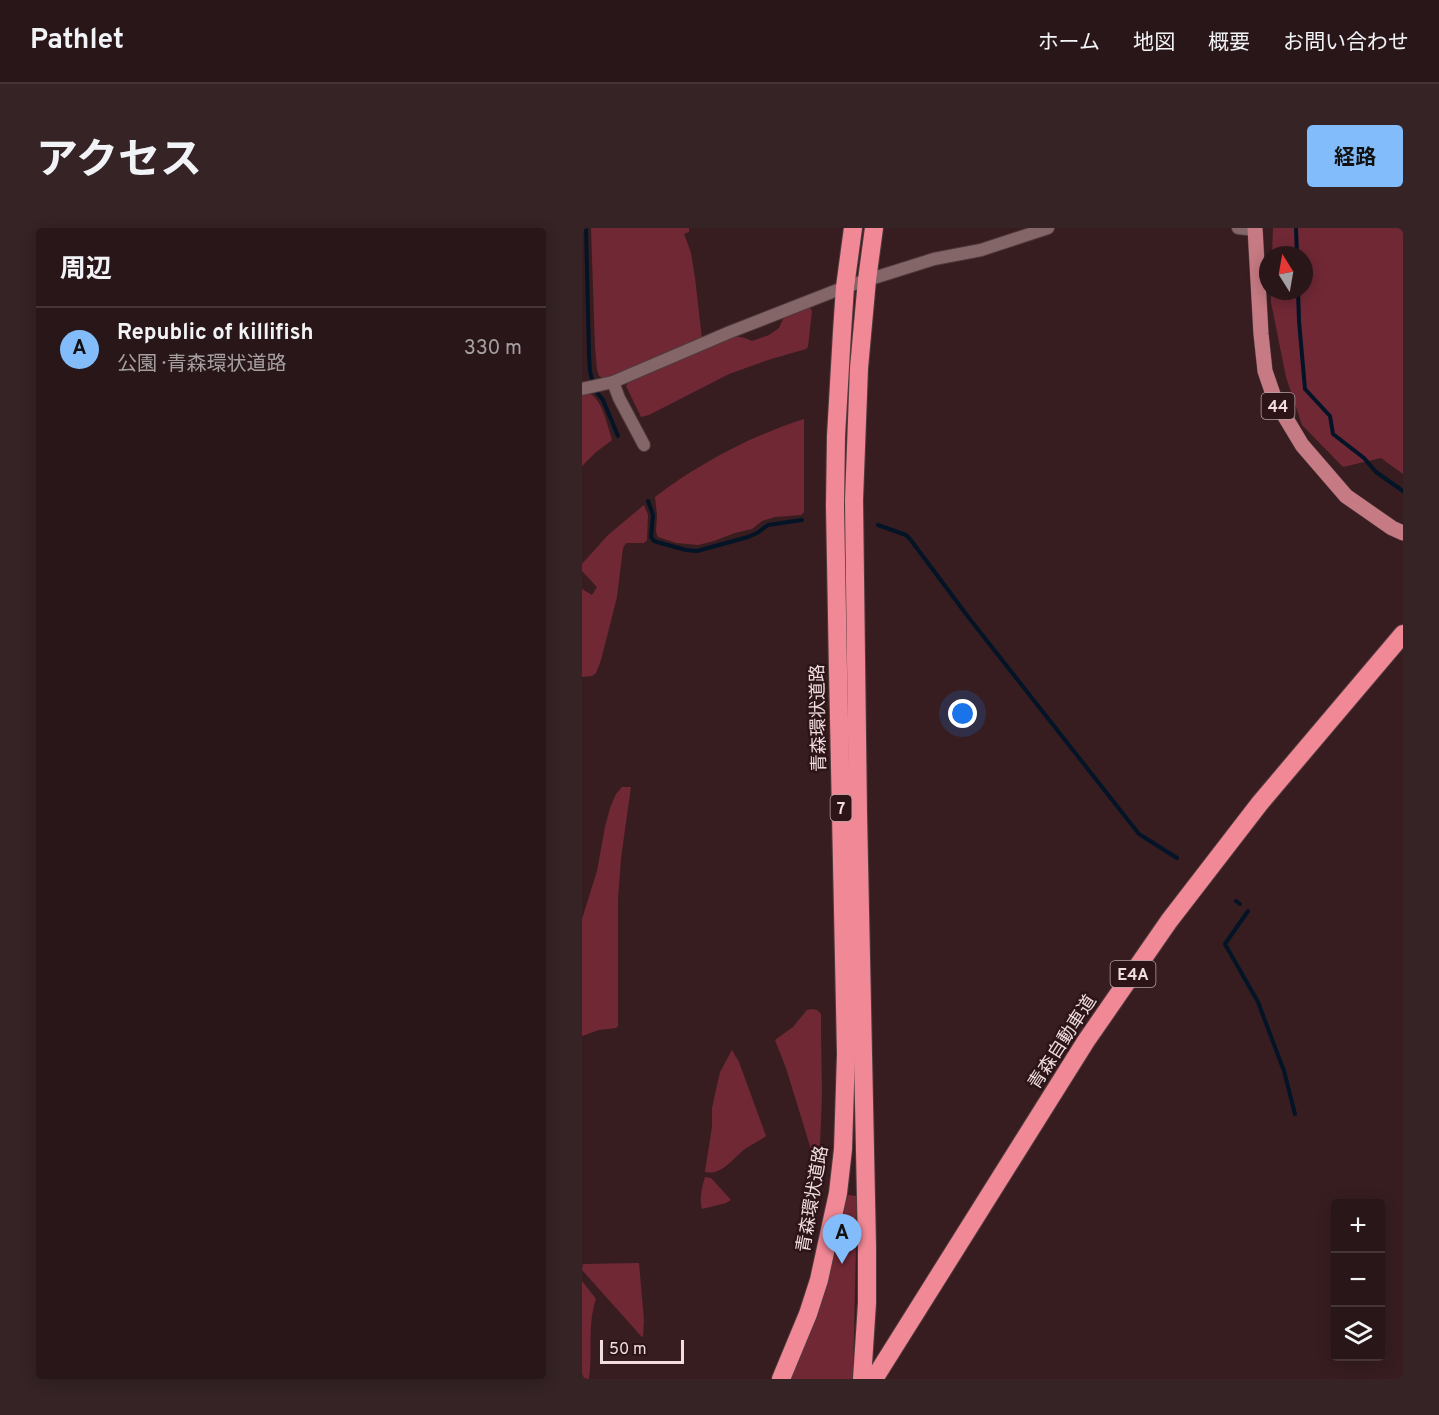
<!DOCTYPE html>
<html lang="ja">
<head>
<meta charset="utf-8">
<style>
	body { margin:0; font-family:Overpass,"Noto Sans JP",sans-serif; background:#352325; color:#f1f3f6 }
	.controls { position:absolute; right:18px; bottom:18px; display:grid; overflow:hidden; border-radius:6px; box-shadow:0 3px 15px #0003 }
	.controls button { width:54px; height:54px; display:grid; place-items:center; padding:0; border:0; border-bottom:2px solid #453537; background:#291618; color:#f1f3f6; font:30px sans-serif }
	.compass { position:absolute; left:677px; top:18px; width:54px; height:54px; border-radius:50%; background:#291618; box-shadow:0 3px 15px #0003; rotate:349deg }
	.scale { position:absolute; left:18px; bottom:15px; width:84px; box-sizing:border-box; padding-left:6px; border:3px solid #f0dddf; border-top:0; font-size:16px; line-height:21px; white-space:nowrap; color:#f0dddf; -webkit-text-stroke:4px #2c1417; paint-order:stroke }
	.you { position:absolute; left:381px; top:486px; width:21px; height:21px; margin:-15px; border:4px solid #fff; border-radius:50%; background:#1a73e8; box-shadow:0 0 0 9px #1a73e833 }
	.badge { display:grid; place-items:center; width:39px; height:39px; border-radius:50%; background:#82bcfa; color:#111; font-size:20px; font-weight:700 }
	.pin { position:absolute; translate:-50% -50px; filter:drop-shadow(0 2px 3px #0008) }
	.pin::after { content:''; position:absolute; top:32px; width:21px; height:18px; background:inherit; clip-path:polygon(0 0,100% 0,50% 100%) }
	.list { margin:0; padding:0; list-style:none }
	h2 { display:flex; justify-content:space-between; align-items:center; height:78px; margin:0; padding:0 24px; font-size:26px }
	h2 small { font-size:20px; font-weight:400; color:#a59fa2 }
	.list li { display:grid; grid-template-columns:39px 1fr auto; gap:18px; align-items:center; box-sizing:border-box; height:84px; padding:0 24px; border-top:2px solid #453537 }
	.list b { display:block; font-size:22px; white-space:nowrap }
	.list p { margin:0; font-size:20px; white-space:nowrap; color:#a59fa2 }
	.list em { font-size:20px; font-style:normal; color:#a59fa2 }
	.icon { flex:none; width:33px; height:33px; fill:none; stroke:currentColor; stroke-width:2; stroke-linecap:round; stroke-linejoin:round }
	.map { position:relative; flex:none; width:821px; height:1151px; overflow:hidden; border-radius:6px }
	header { display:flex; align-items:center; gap:36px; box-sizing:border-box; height:84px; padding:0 30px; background:#291618; border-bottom:2px solid #453537 }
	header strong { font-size:28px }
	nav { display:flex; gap:33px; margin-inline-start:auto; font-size:21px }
	.intro { display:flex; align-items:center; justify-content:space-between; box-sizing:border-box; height:144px; padding:0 36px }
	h1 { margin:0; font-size:42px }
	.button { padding:15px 27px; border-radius:6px; background:#82bcfa; color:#111; font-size:21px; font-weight:700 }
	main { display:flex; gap:36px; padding:0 36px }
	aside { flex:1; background:#291618; border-radius:6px; box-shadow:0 3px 15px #0003 }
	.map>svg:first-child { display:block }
	.green { fill:#712835 }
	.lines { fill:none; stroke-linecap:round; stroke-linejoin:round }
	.stream { stroke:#031427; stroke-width:4 }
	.street-casing { stroke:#503a3d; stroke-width:14 }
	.primary-casing { stroke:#503a3d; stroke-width:16 }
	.highway-casing { stroke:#503a3d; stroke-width:20 }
	.street { stroke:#856668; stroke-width:12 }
	.primary { stroke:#c67a83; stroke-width:15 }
	.highway { stroke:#f18895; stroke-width:18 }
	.labels { text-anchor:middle; stroke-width:5; stroke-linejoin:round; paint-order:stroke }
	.shield { fill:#2c1417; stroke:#b5a1a3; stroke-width:1.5 }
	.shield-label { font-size:16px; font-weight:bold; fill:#f0dddf }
	.street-label { font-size:18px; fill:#f0dddf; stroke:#2c1417 }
</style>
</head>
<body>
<header>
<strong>Pathlet</strong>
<nav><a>ホーム</a><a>地図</a><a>概要</a><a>お問い合わせ</a></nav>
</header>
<div class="intro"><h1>アクセス</h1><a class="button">経路</a></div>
<main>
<aside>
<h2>周辺<small></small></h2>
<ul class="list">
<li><span class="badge">A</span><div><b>Republic of killifish</b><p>公園 · 青森環状道路</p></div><em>330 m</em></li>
</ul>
</aside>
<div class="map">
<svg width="821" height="1151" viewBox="0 0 821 1151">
	<rect width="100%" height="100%" fill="#371d20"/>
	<!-- green -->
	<g class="green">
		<path d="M9 0H107V4L102 6 109 25 113 50 120 111 24 151 17 148 15 142 13 119Z"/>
		<path d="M691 0H821V246L799 230 761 239 720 197 704 149 689 74V63H722V27H690Z"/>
		<path d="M227 78 230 83 226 119 224 121 186 132 147 146 67 187 59 189 44 158 48 152 148 107 163 110 170 113 187 107 197 100 201 91 208 85Z"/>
		<path d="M7 165C21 172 25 197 30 211L29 213 14 224 0 238V166Z"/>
		<path d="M222 191V284L219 287 193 289 180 293 170 301 153 305 132 313 116 317 94 315 76 309 74 304 75 287 73 269C118 235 169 208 222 191Z"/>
		<path d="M62 277 66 287 65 312 62 315H44L41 320 35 369 19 432 14 445 10 448 0 449V361L10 367 15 359 0 343V336L26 307Z"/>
		<path d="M40 559H49L39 630 36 671V798L34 800 17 802 0 808V691L15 643 23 599 28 580 34 566Z"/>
		<path d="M230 781 235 782 239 786V802L240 867 237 942 235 941 204 840 193 812 211 799 225 782Z"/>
		<path d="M150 822 157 834 184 908C177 913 170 916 163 921 151 930 140 948 123 944V943L130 899V880L133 866 138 844Z"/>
		<path d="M123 949 129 950 149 972 144 975 120 981C117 971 120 959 123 949Z"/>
		<path d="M266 967 275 968 271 1151H209L227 1103Z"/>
		<path d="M57 1035 62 1092 61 1109 59 1108 0 1042 1 1036Z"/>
		<path d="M0 1053 14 1071C5 1098 11 1124 7 1151H0Z"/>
	</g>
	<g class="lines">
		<!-- stream -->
		<g class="stream">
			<path d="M4 0 7 127 8 143 11 155"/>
			<path d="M714 0 715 27"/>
			<path d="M716 63 717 93 723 161 748 188 751 206 782 230 794 244 821 263"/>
			<path d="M14 163 21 172 36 208"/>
			<path d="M66 273 71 287 69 309 72 313 82 316 104 322 115 323 166 309 175 305 186 297 220 292"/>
			<path d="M296 297 324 307 328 311 387 390 557 606 595 630"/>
			<path d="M654 673 658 676"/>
			<path d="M666 683 643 716 676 774 702 843 713 886"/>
		</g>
		<!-- street casing -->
		<g class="street-casing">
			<g id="street">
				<path d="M656 0 674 2"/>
				<path d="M31 154 37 170 62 217"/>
				<path d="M0 161 31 154 148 104 263 59 352 31 399 22 466 0"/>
			</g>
		</g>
		<!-- primary casing -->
		<g class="primary-casing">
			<path id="primary" d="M673 0 679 106 683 143 693 172 720 217 764 268 810 300 821 305"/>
		</g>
		<!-- highway casing -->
		<g class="highway-casing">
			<g id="highway">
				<path d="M199 1151 226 1086 237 1052 256 965 261 921 264 826 256 443 253 278 254 208 260 104 263 59 271 0"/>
				<path d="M280 1151 285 1075V1018L276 586 272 272 277 140 285 52 292 0"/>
				<path d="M292 1151 504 813 587 693 678 575 821 406"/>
			</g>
		</g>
		<!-- street -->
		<use href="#street" class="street"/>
		<!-- primary -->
		<use href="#primary" class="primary"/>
		<!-- highway -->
		<use href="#highway" class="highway"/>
	</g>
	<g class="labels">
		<!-- shield labels -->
		<g class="shield">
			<rect x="679.5" y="165" width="33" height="26" rx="4.5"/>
			<rect x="248.5" y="567" width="21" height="26" rx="4.5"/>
			<rect x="528.5" y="733" width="45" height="26" rx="4.5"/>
		</g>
		<g class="shield-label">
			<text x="696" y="184">44</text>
			<text x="259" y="586">7</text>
			<text x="551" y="752">E4A</text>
		</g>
		<!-- street labels -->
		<g class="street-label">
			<text transform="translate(236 490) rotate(-91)" y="6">青森環状道路</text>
			<text transform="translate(480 814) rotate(-57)" y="6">青森自動車道</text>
			<text transform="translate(230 971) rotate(-80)" y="6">青森環状道路</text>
		</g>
	</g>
</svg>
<div class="controls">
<button>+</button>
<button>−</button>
<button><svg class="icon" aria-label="layers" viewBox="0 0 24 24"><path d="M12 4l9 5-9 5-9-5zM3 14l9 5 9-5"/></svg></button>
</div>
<svg class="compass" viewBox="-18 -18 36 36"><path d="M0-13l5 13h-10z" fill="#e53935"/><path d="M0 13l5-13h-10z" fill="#a59fa2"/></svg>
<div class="scale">50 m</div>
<div class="you"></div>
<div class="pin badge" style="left:260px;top:1036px">A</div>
</div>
</main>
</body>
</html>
